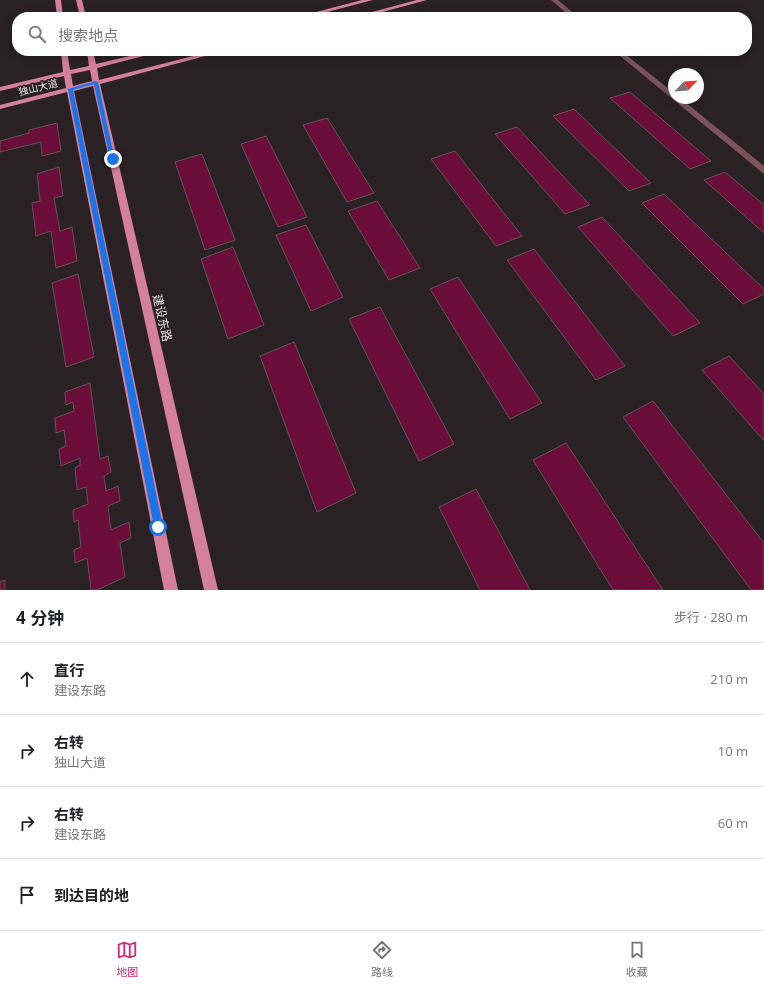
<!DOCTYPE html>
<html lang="zh">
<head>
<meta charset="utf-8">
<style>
	body { margin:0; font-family:"Open Sans","Noto Sans SC",sans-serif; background:#f2f2f2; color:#202124 }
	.compass { position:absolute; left:668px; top:68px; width:36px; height:36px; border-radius:50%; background:#fff; box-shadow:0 2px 10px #0003; rotate:65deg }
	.stop { position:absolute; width:12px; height:12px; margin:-9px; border:3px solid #1a73e8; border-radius:50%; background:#fff }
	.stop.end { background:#1a73e8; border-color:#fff; box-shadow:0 1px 4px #0008 }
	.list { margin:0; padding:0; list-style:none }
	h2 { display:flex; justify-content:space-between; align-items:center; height:52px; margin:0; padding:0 16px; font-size:17px }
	h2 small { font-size:13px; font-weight:400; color:#757577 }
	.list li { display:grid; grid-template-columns:26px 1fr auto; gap:12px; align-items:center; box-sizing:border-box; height:72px; padding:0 16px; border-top:1px solid #e0e0e0 }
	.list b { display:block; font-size:15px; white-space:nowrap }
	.list p { margin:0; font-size:13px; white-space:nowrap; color:#757577 }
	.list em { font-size:13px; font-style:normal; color:#757577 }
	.icon { flex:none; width:22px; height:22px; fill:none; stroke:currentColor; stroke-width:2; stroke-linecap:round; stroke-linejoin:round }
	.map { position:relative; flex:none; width:764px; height:590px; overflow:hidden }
	.search { position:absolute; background:#fff; box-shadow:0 2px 10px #0003; left:12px; right:12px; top:12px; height:44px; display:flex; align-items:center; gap:10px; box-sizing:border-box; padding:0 14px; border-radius:16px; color:#757577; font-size:15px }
	.sheet { height:340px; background:#fff }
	nav { display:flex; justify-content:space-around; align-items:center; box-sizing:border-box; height:56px; border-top:1px solid #e0e0e0; background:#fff; font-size:11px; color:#757577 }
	nav a { display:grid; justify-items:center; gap:2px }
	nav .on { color:#db2777 }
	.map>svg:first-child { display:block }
	.building { fill:#6a0d38; stroke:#5e5356 }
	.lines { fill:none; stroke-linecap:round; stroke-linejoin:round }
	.minor { fill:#7c525f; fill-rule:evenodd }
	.primary { fill:#d47f9b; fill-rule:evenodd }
	.route { fill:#1a73e8 }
	.labels { text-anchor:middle; stroke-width:3; stroke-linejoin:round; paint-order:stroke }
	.far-street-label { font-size:10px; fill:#e6dfe1; stroke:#292123 }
	.street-label { font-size:12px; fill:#e6dfe1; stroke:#292123 }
</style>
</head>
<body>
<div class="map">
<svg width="764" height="590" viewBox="0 0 764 590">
	<rect width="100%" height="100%" fill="#292123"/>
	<!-- building -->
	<g class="building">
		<path d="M630 92 711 161 690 169 610 98Z"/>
		<path d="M574 109 651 183 629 191 553 116Z"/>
		<path d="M327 118 374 193 347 202 303 125Z"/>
		<path d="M57 123 61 151 42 156 41 142 0 152V141L29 133V130Z"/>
		<path d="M517 127 590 205 565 214 495 134Z"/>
		<path d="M266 136 307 217 278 227 241 144Z"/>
		<path d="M455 151 522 236 496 246 431 159Z"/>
		<path d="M202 154 235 240 205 250 175 162Z"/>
		<path d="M59 167 63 196 54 198 60 231 72 227 77 261 56 268 51 231 36 236 32 203 40 201 37 174Z"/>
		<path d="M725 172 764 205V233L704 180Z"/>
		<path d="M664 194 764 289V294L743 304 642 203Z"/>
		<path d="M377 201 420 268 389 280 348 211Z"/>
		<path d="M602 217 700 323 673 336 578 227Z"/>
		<path d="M306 225 343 297 311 311 276 235Z"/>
		<path d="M233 247 264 325 228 339 201 259Z"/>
		<path d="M534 249 625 366 596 380 507 260Z"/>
		<path d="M78 274 94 357 66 367 52 283Z"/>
		<path d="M458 277 542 403 510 419 430 289Z"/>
		<path d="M380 307 454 444 419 461 349 319Z"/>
		<path d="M294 342 356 493 317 512 260 356Z"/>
		<path d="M729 356 764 394V441L702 370Z"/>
		<path d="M90 383 100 459 108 456 111 472 104 476 106 491 118 486 120 501 108 506 111 530 129 522 131 538 120 543 125 577 97 590H91L87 558 75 563 74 550 81 547 78 520 74 522 73 510 88 504 86 487 77 490 75 468 80 465V458L61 466 59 449 66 446 64 430 56 433 55 418 74 411 73 402 66 405 65 392Z"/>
		<path d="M653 401 764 543V590H751L623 417Z"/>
		<path d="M566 443 663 590H613L533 460Z"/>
		<path d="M476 489 530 590H480L439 507Z"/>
		<path d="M5 580V590H0V582Z"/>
	</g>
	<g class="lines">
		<!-- minor -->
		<g class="minor">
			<path d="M551 0H558L578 17H571Z"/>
			<path d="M614 51H621L674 93V98H680L764 166V174Z"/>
		</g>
		<!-- primary -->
		<g class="primary">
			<path d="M55 0H61L63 17H57Z"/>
			<path d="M76 0H82L86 17H80Z"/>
			<path d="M362 0H373L308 17H297Z"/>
			<path d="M417 0H427L364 17H353Z"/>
			<path d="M61 51H67L70 70 89 66 87 51H93L96 64 151 51H163L97 68 99 80 213 51H224L100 84 218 590H204L93 86 74 91 178 590H164L67 92 0 109V105L66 88 64 76 0 91V87L63 72ZM90 70 92 81 73 86 71 74Z"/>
		</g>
	</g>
	<!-- route -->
	<path class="route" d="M96 81 98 82 115 161 110 159 94 84 73 90 163 527 158 532 154 527 68 89Z"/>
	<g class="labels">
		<!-- far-street labels -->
		<g class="far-street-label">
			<text transform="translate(38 87) rotate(-14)" y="4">独山大道</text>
		</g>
		<!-- street labels -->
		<g class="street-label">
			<text transform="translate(162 318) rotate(77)" y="4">建设东路</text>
		</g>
	</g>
</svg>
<svg class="compass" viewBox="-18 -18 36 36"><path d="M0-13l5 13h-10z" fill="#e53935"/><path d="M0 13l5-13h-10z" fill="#757577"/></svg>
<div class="stop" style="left:158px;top:527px"></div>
<div class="stop end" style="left:113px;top:159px"></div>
<div class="search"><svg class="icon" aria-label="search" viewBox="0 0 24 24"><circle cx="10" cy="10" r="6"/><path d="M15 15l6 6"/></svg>搜索地点</div>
</div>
<section class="sheet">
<h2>4 分钟<small>步行 · 280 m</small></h2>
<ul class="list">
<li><svg class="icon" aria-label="ahead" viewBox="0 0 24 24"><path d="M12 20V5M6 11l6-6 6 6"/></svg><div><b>直行</b><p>建设东路</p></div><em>210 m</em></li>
<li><svg class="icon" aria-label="right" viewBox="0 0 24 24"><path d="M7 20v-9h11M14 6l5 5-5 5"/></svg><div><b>右转</b><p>独山大道</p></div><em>10 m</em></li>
<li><svg class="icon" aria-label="right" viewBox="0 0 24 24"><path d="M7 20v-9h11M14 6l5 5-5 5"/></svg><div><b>右转</b><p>建设东路</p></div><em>60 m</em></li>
<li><svg class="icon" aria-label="arrive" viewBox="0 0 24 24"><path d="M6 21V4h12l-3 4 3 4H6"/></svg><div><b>到达目的地</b></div></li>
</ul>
</section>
<nav>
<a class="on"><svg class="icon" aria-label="map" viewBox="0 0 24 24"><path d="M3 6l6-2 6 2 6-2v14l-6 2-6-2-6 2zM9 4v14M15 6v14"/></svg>地图</a>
<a><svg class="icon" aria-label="directions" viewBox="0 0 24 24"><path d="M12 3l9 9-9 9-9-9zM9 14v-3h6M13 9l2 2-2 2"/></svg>路线</a>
<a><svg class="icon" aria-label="saved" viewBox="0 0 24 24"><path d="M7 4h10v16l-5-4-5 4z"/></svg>收藏</a>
</nav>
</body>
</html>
